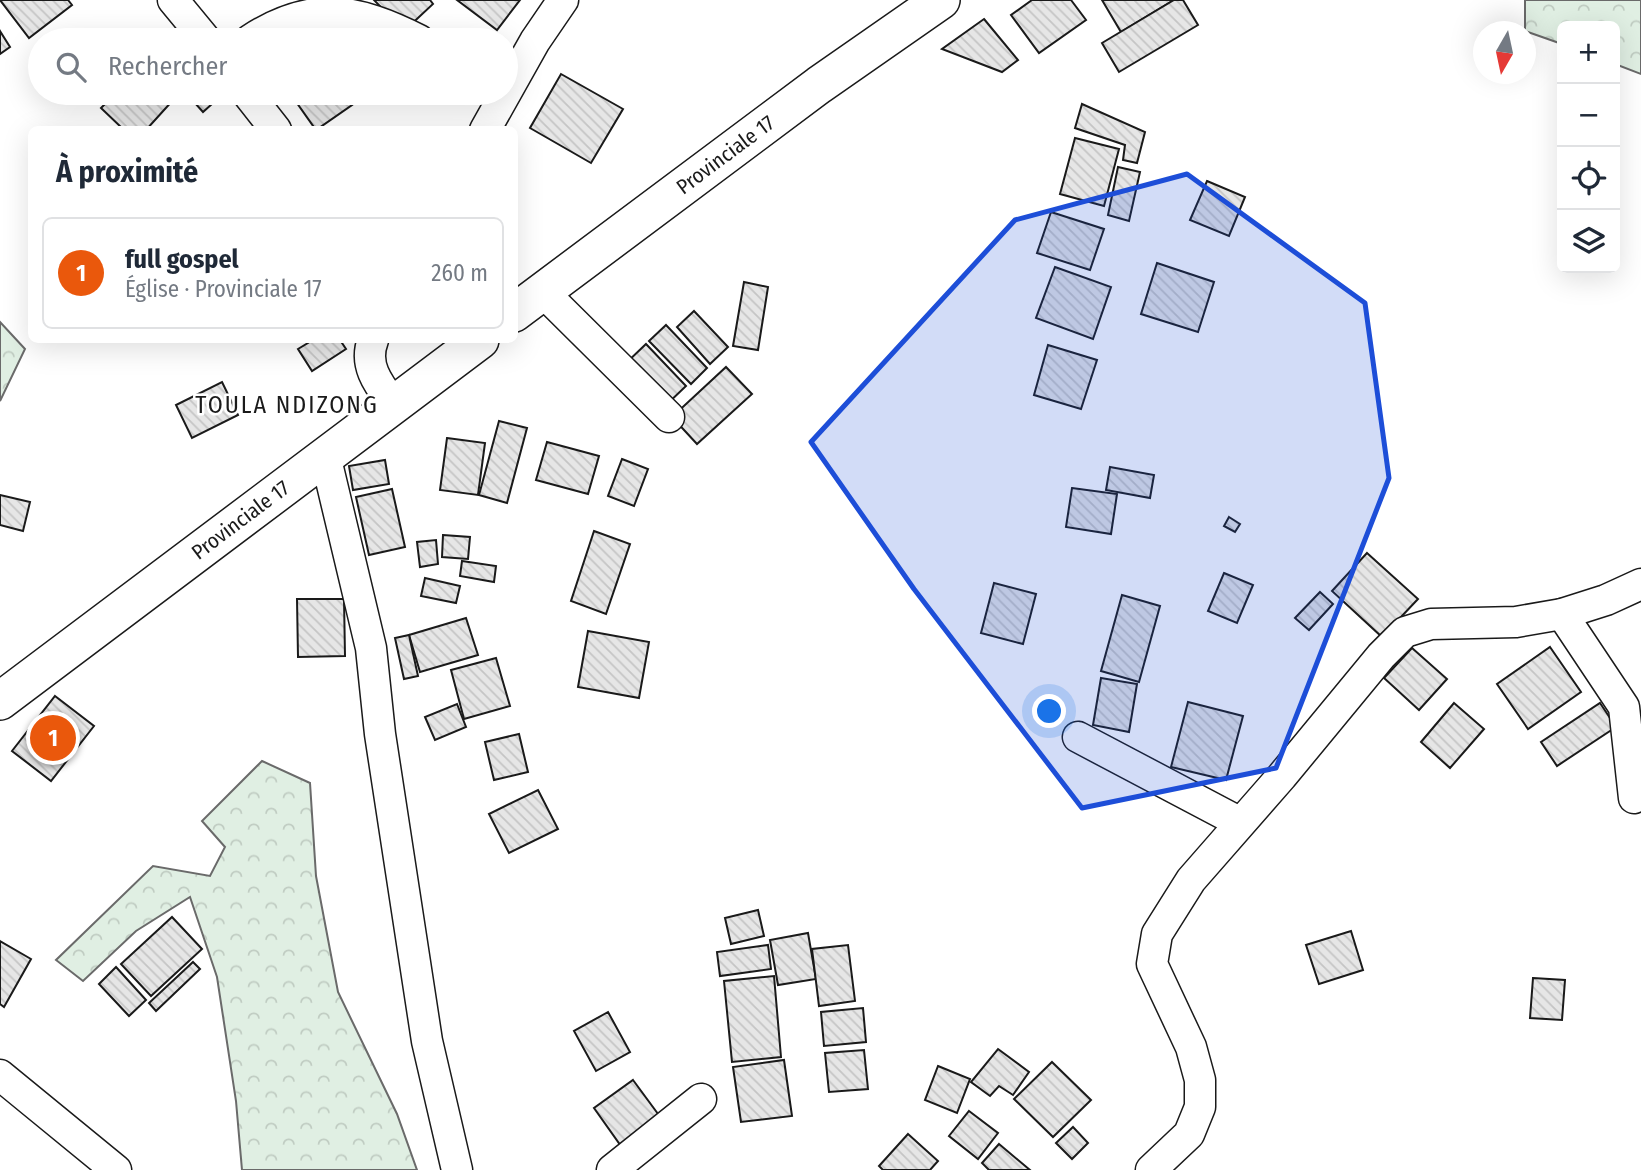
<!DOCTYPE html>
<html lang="fr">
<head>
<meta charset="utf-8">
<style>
	body { margin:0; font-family:"Fira Sans Condensed",sans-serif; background:#f6f6f7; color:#1f2937 }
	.controls { position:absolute; right:21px; top:21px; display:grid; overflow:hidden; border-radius:10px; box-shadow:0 7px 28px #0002 }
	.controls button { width:63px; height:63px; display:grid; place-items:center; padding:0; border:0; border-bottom:2px solid #e0e1e3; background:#fff; color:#1f2937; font:35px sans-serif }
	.compass { position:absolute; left:1473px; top:21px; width:63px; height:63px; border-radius:50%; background:#fff; box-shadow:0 7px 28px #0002; rotate:189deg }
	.you { position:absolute; left:1050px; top:712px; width:24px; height:24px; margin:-18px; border:5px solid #fff; border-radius:50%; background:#1a73e8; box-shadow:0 0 0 10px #1a73e833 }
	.badge { display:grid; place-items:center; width:46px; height:46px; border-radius:50%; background:#ea580c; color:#fff; font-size:23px; font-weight:700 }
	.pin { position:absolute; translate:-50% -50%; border:4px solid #fff; box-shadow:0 2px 7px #0006 }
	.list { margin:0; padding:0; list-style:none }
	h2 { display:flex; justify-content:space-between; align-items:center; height:91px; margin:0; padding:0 28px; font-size:30px }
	h2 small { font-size:23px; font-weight:400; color:#747a83 }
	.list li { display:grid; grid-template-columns:46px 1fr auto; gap:21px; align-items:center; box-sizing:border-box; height:112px; margin:0 14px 14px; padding:0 14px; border:2px solid #e0e1e3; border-radius:10px }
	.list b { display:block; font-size:26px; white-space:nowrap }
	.list p { margin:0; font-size:23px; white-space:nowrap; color:#747a83 }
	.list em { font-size:23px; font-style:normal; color:#747a83 }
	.icon { flex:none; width:38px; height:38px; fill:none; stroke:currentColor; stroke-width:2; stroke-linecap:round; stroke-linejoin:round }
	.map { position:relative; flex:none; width:1641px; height:1170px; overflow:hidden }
	.search { position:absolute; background:#fff; box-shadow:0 7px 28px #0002; left:28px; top:28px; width:490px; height:77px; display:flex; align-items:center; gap:18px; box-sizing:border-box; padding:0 24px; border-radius:38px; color:#747a83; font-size:26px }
	.panel { position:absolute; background:#fff; box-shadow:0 7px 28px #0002; left:28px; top:126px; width:490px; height:217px; border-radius:10px }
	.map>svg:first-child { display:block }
	.forest { fill:url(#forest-crowns); stroke:#6a6a6a; stroke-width:2 }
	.building { fill:url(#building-back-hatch); stroke:#1a1a1a; stroke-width:2 }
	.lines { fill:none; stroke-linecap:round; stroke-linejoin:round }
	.minor-casing { stroke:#1a1a1a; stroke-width:33 }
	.major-casing { stroke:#1a1a1a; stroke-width:40 }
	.minor { stroke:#fff; stroke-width:30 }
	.major { stroke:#fff; stroke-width:37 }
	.marked { fill:#1d4ed8; fill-opacity:0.2; stroke:#1d4ed8; stroke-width:5; stroke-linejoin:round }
	.labels { text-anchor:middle; stroke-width:5; stroke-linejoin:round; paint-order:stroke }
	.street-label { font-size:21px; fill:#1a1a1a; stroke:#fff }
	.quarter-label { font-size:24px; letter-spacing:2px; fill:#1a1a1a; stroke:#fff }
</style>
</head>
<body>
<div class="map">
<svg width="1641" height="1170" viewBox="0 0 1641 1170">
	<defs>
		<pattern id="forest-crowns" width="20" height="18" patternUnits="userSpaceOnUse" patternTransform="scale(1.75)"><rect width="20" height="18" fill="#e0efe3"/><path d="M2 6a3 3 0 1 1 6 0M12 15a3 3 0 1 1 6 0" fill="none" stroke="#c0ccc2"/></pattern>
		<pattern id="building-back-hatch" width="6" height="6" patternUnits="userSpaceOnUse" patternTransform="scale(1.75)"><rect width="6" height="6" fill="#e6e6e6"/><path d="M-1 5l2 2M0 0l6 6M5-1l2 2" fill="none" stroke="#c5c5c5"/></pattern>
	</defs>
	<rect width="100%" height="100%" fill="#fff"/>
	<!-- forest -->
	<g class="forest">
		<path d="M1525 0H1641V74L1615 64V26H1562V44L1525 31Z"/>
		<path d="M0 322 25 349 0 401Z"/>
		<path d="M262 761 310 783 316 876 338 992 397 1114 417 1170H242L236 1101 217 977 190 897 136 931 83 981 56 960 153 866 210 876 225 847 202 821Z"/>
	</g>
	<!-- building -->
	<g class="building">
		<path d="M0 0H68L72 5 29 38Z"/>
		<path d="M374 0H430L433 4 404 31Z"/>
		<path d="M457 0H520L497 30Z"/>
		<path d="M1032 0H1071L1086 20 1039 53 1011 15Z"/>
		<path d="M1102 0H1174L1121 32Z"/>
		<path d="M1174 0H1183L1198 25 1119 72 1102 43Z"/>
		<path d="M984 19 1018 60 1002 72 942 49Z"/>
		<path d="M0 31 10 47 0 54Z"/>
		<path d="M561 74 623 109 591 163 530 128Z"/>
		<path d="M116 93H167L174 99 146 130H124L101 108Z"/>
		<path d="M186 93H202L212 104 203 112Z"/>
		<path d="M297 93H341L352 105 316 130 292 96Z"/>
		<path d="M1082 104 1145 132 1137 163 1123 160 1125 145 1075 128Z"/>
		<path d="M1075 138 1119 149 1104 206 1060 194Z"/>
		<path d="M1118 167 1140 172 1129 221 1108 215Z"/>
		<path d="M1207 181 1245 197 1229 236 1190 220Z"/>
		<path d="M1051 212 1104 229 1090 270 1037 253Z"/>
		<path d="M1157 263 1214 282 1198 332 1141 314Z"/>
		<path d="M1055 267 1111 287 1093 339 1036 318Z"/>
		<path d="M744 282 768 287 758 350 733 346Z"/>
		<path d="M694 311 728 347 710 364 677 327Z"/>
		<path d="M666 325 707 368 691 384 649 341Z"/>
		<path d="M313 340H340L346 349 312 371 298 349Z"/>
		<path d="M646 344 686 386 664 407 624 365Z"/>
		<path d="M1048 345 1097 360 1081 409 1034 395Z"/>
		<path d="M726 367 752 394 697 444 672 417Z"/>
		<path d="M222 382 238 415 192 438 176 405Z"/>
		<path d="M499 421 527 428 507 503 479 495Z"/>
		<path d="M447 438 485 443 478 495 440 490Z"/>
		<path d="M547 442 599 456 588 494 536 480Z"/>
		<path d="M622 459 648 469 634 506 608 496Z"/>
		<path d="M385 460 389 484 353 490 349 466Z"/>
		<path d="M1110 467 1154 475 1150 498 1106 490Z"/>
		<path d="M1072 488 1117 494 1111 534 1066 527Z"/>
		<path d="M392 489 405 547 369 555 356 497Z"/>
		<path d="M0 495 30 502 23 531 0 525Z"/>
		<path d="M1229 517 1240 524 1235 532 1224 526Z"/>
		<path d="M594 531 630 544 606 614 571 601Z"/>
		<path d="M443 535 470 537 468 559 442 557Z"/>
		<path d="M436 540 438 564 420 567 417 542Z"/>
		<path d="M1367 553 1418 599 1382 637 1332 591Z"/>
		<path d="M462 561 496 566 494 582 460 576Z"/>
		<path d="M1224 573 1253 585 1237 623 1208 611Z"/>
		<path d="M425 578 460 586 456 603 421 596Z"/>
		<path d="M994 583 1036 594 1023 644 981 633Z"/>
		<path d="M1320 592 1333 604 1309 630 1295 618Z"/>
		<path d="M1122 595 1160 606 1139 682 1101 671Z"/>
		<path d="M297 599H344L345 656 298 657Z"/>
		<path d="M466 618 478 655 420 672 409 635Z"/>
		<path d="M588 631 649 642 639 698 578 687Z"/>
		<path d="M409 635 418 676 404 679 395 638Z"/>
		<path d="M1550 647 1581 692 1528 729 1497 684Z"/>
		<path d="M1412 648 1447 679 1419 710 1384 678Z"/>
		<path d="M496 658 510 706 464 719 451 670Z"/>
		<path d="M1101 678 1137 684 1129 732 1093 725Z"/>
		<path d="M55 696 94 726 51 781 12 751Z"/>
		<path d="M1188 702 1243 716 1226 780 1171 767Z"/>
		<path d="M1454 703 1484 729 1450 768 1421 742Z"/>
		<path d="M1600 703 1616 727 1557 766 1541 742Z"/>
		<path d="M457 704 466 727 435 740 425 717Z"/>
		<path d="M519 734 528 772 494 780 485 742Z"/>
		<path d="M538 790 558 829 509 853 489 814Z"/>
		<path d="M758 910 764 936 731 944 725 918Z"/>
		<path d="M172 917 202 949 151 996 121 964Z"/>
		<path d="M1351 931 1363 970 1319 984 1306 945Z"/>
		<path d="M808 933 816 979 778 985 770 940Z"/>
		<path d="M0 941 31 959 4 1007 0 1004Z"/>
		<path d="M768 945 771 969 720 976 717 952Z"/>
		<path d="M848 945 855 1001 819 1006 812 949Z"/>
		<path d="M193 962 200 969 156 1011 149 1003Z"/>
		<path d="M116 967 146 1000 129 1016 99 984Z"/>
		<path d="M774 976 781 1057 732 1062 724 981Z"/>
		<path d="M1533 978 1565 980 1562 1020 1530 1018Z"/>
		<path d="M863 1008 866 1042 824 1046 821 1012Z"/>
		<path d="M608 1012 630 1052 596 1071 574 1031Z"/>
		<path d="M998 1049 1029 1072 1013 1095 999 1086 990 1096 971 1082Z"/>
		<path d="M864 1050 868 1089 829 1092 825 1053Z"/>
		<path d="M784 1060 792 1116 741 1122 733 1067Z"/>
		<path d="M1052 1062 1091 1100 1053 1137 1014 1099Z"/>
		<path d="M938 1066 970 1079 957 1113 925 1100Z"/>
		<path d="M633 1080 661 1118 621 1146 594 1108Z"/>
		<path d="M969 1111 998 1133 978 1159 949 1136Z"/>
		<path d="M1073 1127 1088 1143 1072 1159 1056 1143Z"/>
		<path d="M908 1134 938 1161 930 1170H883L879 1166Z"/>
		<path d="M999 1144 1030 1170H989L982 1163Z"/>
	</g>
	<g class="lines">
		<!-- minor casing -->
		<g class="minor-casing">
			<g id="minor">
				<path d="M173 0 206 40"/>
				<path d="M250 40C311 0 356 8 419 40"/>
				<path d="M247 93 276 130"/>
				<path d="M485 130 535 41 563 0"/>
				<path d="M543 292 669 417"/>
				<path d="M373 340C363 365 379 385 393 404"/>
				<path d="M325 455 371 648 380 734 427 1041 457 1170"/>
				<path d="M1562 614 1624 707 1634 798"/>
				<path d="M1078 737 1239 822"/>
				<path d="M0 1075 116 1170"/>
				<path d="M612 1170 701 1099"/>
				<path d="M1151 1170 1189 1134 1200 1107V1080L1191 1047 1152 964 1157 934 1191 880 1282 776 1381 656 1405 632 1431 624 1516 622 1562 614 1606 600 1641 584"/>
			</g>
		</g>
		<!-- major casing -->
		<g class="major-casing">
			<g id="major">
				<path id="s1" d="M514 313 819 85 941 0"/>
				<path id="s2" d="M0 701 480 340"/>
			</g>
		</g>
		<!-- minor -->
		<use href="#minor" class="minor"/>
		<!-- major -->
		<use href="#major" class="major"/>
	</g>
	<!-- marked area -->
	<path class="marked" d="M1187 174 1365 303 1389 478 1276 768 1082 808 914 589 811 442 1015 220Z"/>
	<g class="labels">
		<!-- street labels -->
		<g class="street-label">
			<text dy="7" stroke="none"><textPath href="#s1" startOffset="264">Provinciale 17</textPath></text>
			<text dy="7" stroke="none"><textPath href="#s2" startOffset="301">Provinciale 17</textPath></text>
		</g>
		<!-- quarter labels -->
		<g class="quarter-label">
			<text x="287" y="413">TOULA NDIZONG</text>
		</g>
	</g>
</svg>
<div class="controls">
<button>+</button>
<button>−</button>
<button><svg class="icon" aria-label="locate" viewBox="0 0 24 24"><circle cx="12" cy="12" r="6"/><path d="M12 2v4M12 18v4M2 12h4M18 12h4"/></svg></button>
<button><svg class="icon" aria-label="layers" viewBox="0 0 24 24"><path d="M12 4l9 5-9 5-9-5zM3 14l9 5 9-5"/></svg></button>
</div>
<svg class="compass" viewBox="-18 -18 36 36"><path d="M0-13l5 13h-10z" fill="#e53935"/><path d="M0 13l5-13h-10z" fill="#747a83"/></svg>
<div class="you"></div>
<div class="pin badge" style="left:53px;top:738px">1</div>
<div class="search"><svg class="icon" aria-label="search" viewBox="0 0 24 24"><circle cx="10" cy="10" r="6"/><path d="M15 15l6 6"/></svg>Rechercher</div>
<section class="panel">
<h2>À proximité<small></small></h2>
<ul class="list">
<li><span class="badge">1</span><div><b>full gospel</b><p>Église · Provinciale 17</p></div><em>260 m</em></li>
</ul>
</section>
</div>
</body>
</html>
